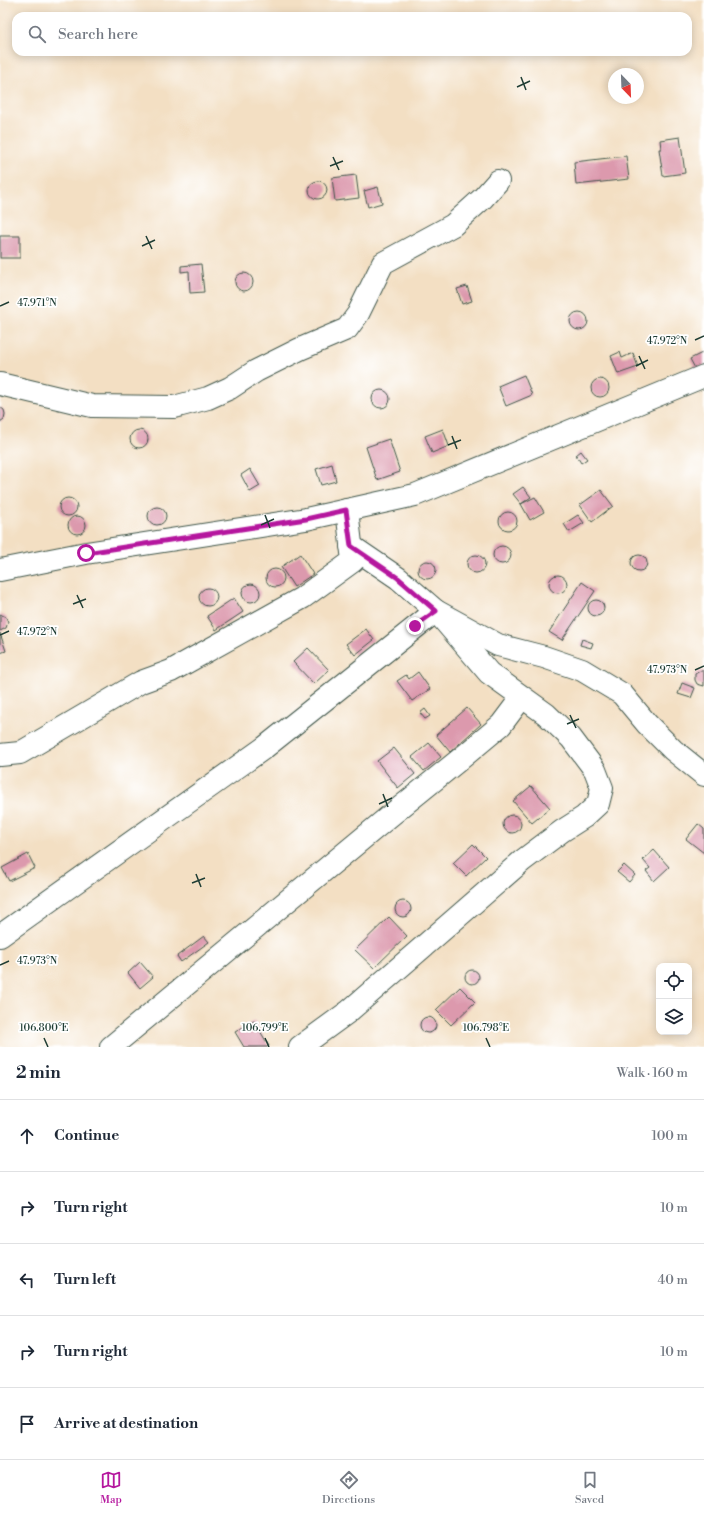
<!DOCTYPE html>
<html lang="en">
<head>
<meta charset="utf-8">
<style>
	body { margin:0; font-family:"Libre Bodoni",serif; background:#f2f2f3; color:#1f2937 }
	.controls { position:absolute; right:12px; bottom:12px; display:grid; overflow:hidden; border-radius:8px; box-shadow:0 2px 10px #0003 }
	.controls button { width:36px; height:36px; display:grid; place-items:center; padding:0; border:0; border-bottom:1px solid #e0e1e3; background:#fff; color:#1f2937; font:20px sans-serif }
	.compass { position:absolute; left:608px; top:68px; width:36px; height:36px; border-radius:50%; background:#fff; box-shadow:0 2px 10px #0003; rotate:157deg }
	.stop { position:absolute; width:12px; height:12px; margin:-9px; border:3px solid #b5179e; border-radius:50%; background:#fff }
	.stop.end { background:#b5179e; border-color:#fff; box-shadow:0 1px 4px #0008 }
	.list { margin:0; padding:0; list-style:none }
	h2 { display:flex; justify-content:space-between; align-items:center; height:52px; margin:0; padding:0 16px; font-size:17px }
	h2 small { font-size:13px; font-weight:400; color:#747a83 }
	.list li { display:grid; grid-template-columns:26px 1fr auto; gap:12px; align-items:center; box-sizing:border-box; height:72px; padding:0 16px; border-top:1px solid #e0e1e3 }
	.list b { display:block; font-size:15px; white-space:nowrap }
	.list em { font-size:13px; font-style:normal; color:#747a83 }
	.icon { flex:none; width:22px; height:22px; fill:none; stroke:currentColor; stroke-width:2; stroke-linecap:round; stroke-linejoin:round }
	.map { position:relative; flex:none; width:704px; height:1047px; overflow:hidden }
	.search { position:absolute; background:#fff; box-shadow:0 2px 10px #0003; left:12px; right:12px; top:12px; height:44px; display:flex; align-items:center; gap:10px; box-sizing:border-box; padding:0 14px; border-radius:12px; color:#747a83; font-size:15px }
	.sheet { height:412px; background:#fff }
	nav { display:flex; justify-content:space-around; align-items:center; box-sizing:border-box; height:56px; border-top:1px solid #e0e1e3; background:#fff; font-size:11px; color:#747a83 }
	nav a { display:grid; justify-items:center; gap:2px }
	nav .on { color:#b5179e }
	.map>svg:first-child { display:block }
	.building { fill:#dc99ad }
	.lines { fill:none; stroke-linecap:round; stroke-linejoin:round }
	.minor-casing { stroke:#3f5549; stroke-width:24 }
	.minor { stroke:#fff; stroke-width:22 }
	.route { stroke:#b5179e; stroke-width:5 }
	.ticks { fill:none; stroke:#1f3d34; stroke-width:1.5 }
	.ticks-label { font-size:10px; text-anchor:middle; fill:#1f3d34; stroke:#fff; stroke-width:3.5; stroke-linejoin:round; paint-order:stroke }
</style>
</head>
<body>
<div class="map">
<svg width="704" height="1047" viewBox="0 0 704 1047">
	<rect width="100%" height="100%" fill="#fff"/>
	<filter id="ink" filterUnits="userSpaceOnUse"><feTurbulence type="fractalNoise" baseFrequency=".025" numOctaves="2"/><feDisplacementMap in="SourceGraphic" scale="8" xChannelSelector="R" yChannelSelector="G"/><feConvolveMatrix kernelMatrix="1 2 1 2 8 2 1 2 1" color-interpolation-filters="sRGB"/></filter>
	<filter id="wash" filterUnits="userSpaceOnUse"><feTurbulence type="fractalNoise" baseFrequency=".012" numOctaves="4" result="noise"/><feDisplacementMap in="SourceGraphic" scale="16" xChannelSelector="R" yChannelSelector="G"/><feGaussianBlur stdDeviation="0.9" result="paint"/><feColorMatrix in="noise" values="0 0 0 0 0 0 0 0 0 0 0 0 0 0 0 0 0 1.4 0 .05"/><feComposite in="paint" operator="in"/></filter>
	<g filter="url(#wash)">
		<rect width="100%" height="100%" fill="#f3dfc3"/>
		<g id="blocks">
			<!-- building -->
			<g class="building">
				<path d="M680 137 685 173 663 176 659 149H661L660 140Z"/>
				<path d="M626 156 629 179 576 185 574 162Z"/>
				<path d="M356 175 359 198 335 201 332 178Z"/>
				<circle cx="318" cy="190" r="9"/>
				<path d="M378 187 382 203 368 207 364 191Z"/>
				<rect x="0" y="236" width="20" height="22"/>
				<path d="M201 264 204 292 190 293 189 271 181 272V266Z"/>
				<circle cx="244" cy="282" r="9"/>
				<path d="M467 286 472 301 462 304 457 289Z"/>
				<circle cx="579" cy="321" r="9"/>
				<path d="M620 352 622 358 633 353 638 367 618 374 611 356Z"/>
				<path d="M704 352V366L696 370 690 359Z"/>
				<path d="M524 375 532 395 506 406 498 386Z"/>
				<circle cx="600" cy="388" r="9"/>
				<circle cx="381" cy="399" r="9"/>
				<path d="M0 407 4 410 5 414 4 419 0 422Z"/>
				<path d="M443 429 449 446 432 453 425 436Z"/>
				<circle cx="139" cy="439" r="9"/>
				<path d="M389 439 400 472 377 480 366 447Z"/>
				<path d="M581 451 587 459 581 463 576 455Z"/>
				<path d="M332 464 336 481 321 485 316 469Z"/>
				<path d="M250 469 260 486 250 492 241 475Z"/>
				<path d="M523 487 531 497 521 504 535 497 544 512 530 520 521 504 513 494Z"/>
				<path d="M601 490 613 506 592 522 580 505Z"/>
				<circle cx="68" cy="507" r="9"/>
				<circle cx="157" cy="516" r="9"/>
				<circle cx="508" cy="521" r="9"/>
				<path d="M578 515 584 523 569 532 564 524Z"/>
				<circle cx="77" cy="525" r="9"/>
				<circle cx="502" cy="555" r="9"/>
				<path d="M300 554 313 574 294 587 281 567Z"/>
				<circle cx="476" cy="564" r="9"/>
				<circle cx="639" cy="563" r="8"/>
				<circle cx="427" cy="570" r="9"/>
				<circle cx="275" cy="578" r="9"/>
				<circle cx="558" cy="584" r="9"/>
				<path d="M582 582 595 591 562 640 549 632Z"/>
				<circle cx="251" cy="593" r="9"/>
				<circle cx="208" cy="597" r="9"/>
				<path d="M234 598 243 612 216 630 207 616Z"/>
				<circle cx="596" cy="608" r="8"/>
				<path d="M0 614 6 617 8 622 6 628 0 631Z"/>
				<path d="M366 629 374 640 355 655 346 644Z"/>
				<path d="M0 633 6 651 0 653Z"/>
				<path d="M582 639 593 643 591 648 580 645Z"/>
				<path d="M308 648 329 670 314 684 293 662Z"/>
				<path d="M700 671H704V686L697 684 695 680V674Z"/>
				<path d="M418 672 430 689 412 701 397 681 406 675 409 679Z"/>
				<path d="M682 683 695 688 691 698 678 694Z"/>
				<path d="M467 708 481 724 450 752 436 735Z"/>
				<path d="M425 709 430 716 425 719 420 713Z"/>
				<path d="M429 743 441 757 424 771 412 757Z"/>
				<path d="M394 748 415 774 398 788 377 761Z"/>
				<path d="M531 786 550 808 532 823 513 801Z"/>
				<circle cx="512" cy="824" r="9"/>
				<path d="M698 824 704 829V853L686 839Z"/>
				<path d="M473 844 486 857 466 876 453 863Z"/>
				<path d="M654 850 669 867 654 881 646 871 650 868 643 860Z"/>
				<path d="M28 854 35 868 9 881 2 868Z"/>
				<path d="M624 865 635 875 629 882 617 872Z"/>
				<circle cx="403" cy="909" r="8"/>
				<path d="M389 917 407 936 374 968 355 950Z"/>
				<path d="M204 936 209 942 181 962 177 956Z"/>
				<path d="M140 962 153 977 140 988 128 973Z"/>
				<circle cx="472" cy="977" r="7"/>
				<path d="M460 987 475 1002 451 1025 436 1010Z"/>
				<circle cx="428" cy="1025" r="8"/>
				<path d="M254 1021 269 1046 267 1047H244L235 1032Z"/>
			</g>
		</g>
	</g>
	<g filter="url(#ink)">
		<use href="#blocks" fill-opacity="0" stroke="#3f5549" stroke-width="1"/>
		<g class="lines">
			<!-- minor casing -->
			<g class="minor-casing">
				<g id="minor">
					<path d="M0 384 92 406 174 407 208 398 230 388 256 371 300 349 347 329 358 314 383 263 453 225 483 198 498 181"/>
					<path d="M0 570 86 553 306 519 415 495 704 376"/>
					<path d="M0 755 20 753 141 682 171 671 302 598 353 561 347 510"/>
					<path d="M0 936 264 748 436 611 498 645 544 657 582 670 622 694 647 724 673 750 704 775"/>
					<path d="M111 1047 391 815 464 756 501 725 522 697"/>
					<path d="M300 1047 348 1012 522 861 562 831 584 817 598 804 602 788 595 770 571 738 546 714 489 673 436 611 398 578 351 546"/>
				</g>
			</g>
			<!-- minor -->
			<use href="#minor" class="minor"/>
		</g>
	</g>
	<g class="lines" filter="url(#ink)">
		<!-- route -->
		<path class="route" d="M86 553 306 519 346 510 351 546 398 578 436 611 415 626"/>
	</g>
	<!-- ticks -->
	<path class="ticks" d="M521 77 526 90M517 87 530 81M333 157 339 170M330 166 343 161M146 236 152 249M142 246 155 240M0 306 9 302M695 340 704 336M639 356 645 369M636 366 648 360M452 436 457 449M448 445 461 440M265 515 270 528M261 525 274 519M77 595 83 608M73 604 86 599M0 635 9 631M695 670 704 666M570 715 576 728M567 724 579 719M383 794 388 807M379 804 392 798M196 874 201 887M192 883 205 878M0 965 9 961M44 1038 48 1047M265 1038 269 1047M486 1038 490 1047"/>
	<g class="ticks-label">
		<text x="37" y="306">47.971°N</text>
		<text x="667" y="344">47.972°N</text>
		<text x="37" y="635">47.972°N</text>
		<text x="667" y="673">47.973°N</text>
		<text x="37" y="964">47.973°N</text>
		<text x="44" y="1031">106.800°E</text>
		<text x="265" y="1031">106.799°E</text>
		<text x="486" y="1031">106.798°E</text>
	</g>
</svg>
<div class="controls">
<button><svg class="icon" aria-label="locate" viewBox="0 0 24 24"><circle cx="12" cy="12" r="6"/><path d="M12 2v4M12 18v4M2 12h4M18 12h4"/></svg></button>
<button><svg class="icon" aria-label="layers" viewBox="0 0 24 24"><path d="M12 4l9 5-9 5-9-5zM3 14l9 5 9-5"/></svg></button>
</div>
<svg class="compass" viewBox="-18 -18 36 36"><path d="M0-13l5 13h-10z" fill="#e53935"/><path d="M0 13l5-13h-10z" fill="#747a83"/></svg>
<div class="stop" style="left:86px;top:553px"></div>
<div class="stop end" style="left:415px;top:626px"></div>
<div class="search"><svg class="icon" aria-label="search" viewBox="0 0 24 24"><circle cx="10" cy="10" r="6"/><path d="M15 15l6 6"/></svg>Search here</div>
</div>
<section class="sheet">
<h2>2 min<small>Walk · 160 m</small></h2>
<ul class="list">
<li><svg class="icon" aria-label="ahead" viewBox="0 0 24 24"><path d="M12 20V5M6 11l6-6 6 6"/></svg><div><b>Continue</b></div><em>100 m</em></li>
<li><svg class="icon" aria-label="right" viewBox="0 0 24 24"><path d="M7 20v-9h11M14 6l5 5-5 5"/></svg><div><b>Turn right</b></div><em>10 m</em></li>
<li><svg class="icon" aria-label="left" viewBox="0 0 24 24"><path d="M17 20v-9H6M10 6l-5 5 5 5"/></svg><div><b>Turn left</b></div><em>40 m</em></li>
<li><svg class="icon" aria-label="right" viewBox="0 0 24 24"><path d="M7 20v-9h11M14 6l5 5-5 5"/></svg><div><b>Turn right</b></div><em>10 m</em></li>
<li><svg class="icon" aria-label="arrive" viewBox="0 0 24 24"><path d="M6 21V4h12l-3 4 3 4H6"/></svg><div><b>Arrive at destination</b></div></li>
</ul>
</section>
<nav>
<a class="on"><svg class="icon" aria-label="map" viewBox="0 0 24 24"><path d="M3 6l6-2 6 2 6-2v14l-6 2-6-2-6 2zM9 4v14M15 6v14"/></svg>Map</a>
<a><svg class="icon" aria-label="directions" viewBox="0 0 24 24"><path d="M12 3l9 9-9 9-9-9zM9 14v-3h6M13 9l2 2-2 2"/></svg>Directions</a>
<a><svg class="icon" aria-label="saved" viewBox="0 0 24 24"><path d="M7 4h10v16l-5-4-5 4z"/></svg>Saved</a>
</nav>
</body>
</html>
